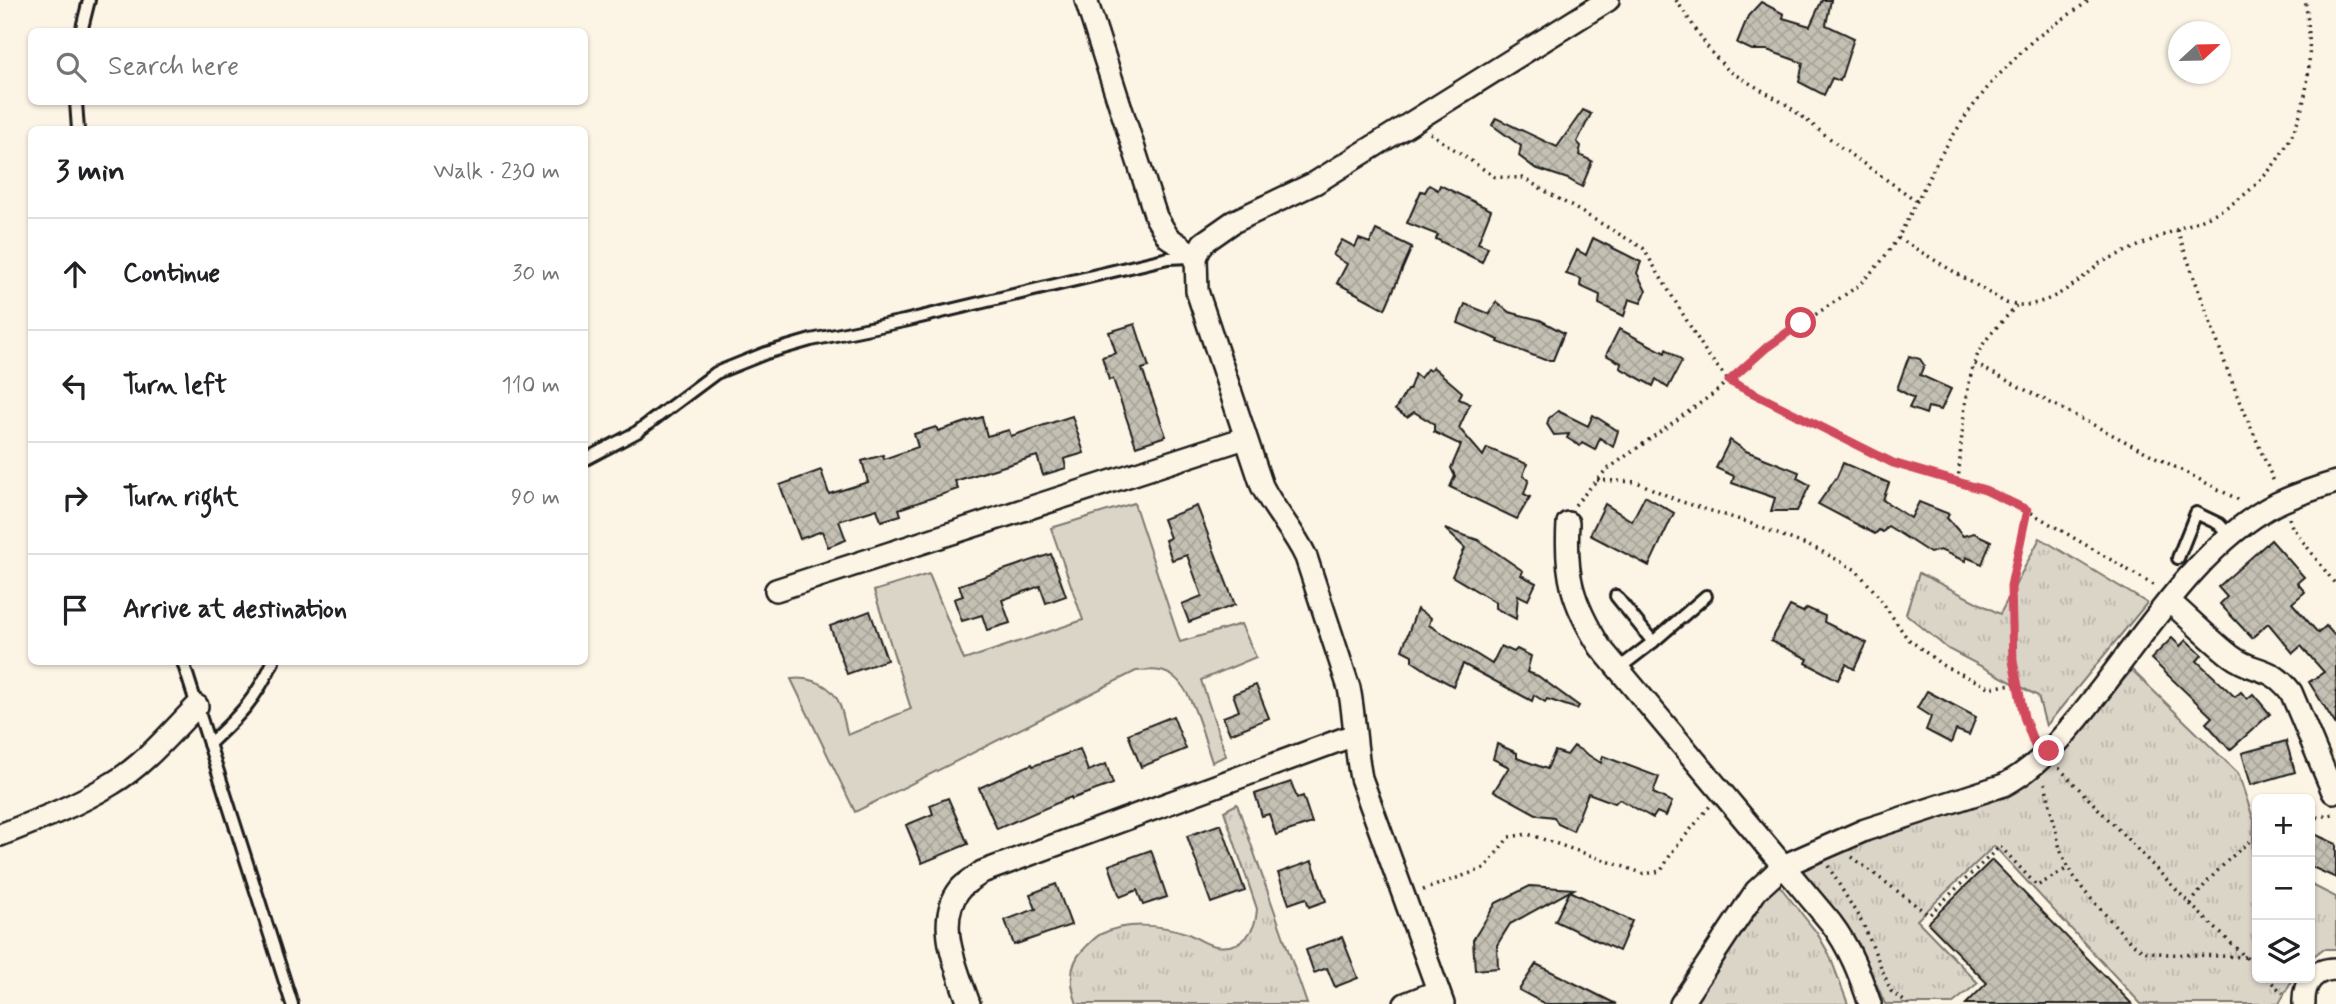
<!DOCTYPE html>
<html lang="en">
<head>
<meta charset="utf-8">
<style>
	body { margin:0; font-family:Mynerve,sans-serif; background:#f6f6f6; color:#202124 }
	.controls { position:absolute; right:21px; bottom:21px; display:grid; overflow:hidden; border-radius:10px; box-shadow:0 2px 5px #0004 }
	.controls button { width:63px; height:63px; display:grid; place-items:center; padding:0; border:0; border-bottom:2px solid #e0e0e0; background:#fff; color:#202124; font:35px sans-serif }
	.compass { position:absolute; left:2168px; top:21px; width:63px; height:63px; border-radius:50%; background:#fff; box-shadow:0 2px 5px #0004; rotate:68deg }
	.stop { position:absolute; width:21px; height:21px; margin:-16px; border:5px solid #d1495b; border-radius:50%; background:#fff }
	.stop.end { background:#d1495b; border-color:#fff; box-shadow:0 2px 7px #0008 }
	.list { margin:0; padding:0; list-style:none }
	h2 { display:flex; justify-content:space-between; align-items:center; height:91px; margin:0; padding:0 28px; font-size:30px }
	h2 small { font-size:23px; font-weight:400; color:#757577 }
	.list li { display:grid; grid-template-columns:46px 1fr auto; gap:21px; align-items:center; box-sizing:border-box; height:112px; padding:0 28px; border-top:2px solid #e0e0e0 }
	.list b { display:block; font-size:26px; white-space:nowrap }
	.list em { font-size:23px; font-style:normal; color:#757577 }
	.icon { flex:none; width:38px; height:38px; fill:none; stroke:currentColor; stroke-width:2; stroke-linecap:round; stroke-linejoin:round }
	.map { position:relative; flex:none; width:2336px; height:1004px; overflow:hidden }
	.search { position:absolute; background:#fff; box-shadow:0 2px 5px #0004; left:28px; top:28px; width:560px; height:77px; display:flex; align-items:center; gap:18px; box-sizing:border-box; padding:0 24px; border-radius:10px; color:#757577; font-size:26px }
	.panel { position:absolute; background:#fff; box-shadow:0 2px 5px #0004; left:28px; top:126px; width:560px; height:539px; border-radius:10px }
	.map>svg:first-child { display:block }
	.grass { fill:#dbd5c8; stroke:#7c7872; stroke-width:2 }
	.park { fill:url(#park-tufts); stroke:#7c7872; stroke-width:2 }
	.building { fill:url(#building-cross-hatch); stroke:#1c1c1c; stroke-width:2 }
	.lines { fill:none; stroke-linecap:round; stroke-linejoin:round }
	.service-casing { stroke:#1c1c1c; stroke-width:16 }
	.minor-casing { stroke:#1c1c1c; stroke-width:26 }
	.path { stroke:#1c1c1c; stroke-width:3.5; stroke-dasharray:2 5; stroke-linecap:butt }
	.service { stroke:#fcf5e5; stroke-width:10 }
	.minor { stroke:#fcf5e5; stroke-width:21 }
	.route { stroke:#d1495b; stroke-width:9 }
</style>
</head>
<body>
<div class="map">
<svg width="2336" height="1004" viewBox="0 0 2336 1004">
	<defs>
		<pattern id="park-tufts" width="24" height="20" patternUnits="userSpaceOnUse" patternTransform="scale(1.75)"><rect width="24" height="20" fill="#dbd5c8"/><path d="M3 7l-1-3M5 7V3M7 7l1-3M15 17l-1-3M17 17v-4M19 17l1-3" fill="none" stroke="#bbb6ab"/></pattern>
		<pattern id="building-cross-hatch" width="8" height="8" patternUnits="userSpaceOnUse" patternTransform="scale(1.75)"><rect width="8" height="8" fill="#c4c0b3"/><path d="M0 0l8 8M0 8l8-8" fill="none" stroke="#a8a499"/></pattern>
	</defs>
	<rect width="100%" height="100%" fill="#fcf5e5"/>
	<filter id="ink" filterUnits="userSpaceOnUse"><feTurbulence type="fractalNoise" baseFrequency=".0143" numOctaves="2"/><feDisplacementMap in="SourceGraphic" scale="14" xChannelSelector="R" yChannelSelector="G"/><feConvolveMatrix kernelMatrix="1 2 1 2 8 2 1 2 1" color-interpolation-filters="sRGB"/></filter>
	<g filter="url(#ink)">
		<!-- grass -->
		<path class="grass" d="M1134 503 1180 642 1241 624 1256 657 1201 680 1226 756 1212 762C1204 739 1193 691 1174 677 1162 668 1149 670 1136 671L855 812 791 679C807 677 826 682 836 697 843 707 844 724 848 735L911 709 874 591 929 574 964 660 1083 620 1051 528Z"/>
		<!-- park -->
		<g class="park">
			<path d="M2040 538 2147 603 2046 726 2038 696 1948 649 1906 614 1919 573 2000 614Z"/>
			<path d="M2132 670 2238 773 2254 821 2252 854 2257 857V978H2293L2279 1004H2141L1994 846 1917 920 1978 983 1952 1004H1885L1859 944 1798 872 1815 860 1867 839 1987 801 2024 786 2066 748Z"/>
			<path d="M1237 804 1307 1004H1077C1070 985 1068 964 1084 949 1089 944 1095 937 1101 934 1126 922 1159 924 1186 933 1195 936 1205 945 1216 946 1242 950 1256 932 1257 909L1224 811Z"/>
			<path d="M1778 884 1817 933 1829 954 1848 1004H1690L1760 900Z"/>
			<path d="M2310 884 2336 897V949H2323L2310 959Z"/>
		</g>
		<!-- building -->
		<g class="building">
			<path d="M1822 0H1831L1826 25 1854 38 1840 81 1832 78 1824 95 1799 82 1803 63 1767 50H1752L1737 43 1748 16 1761 2 1784 14 1783 18 1810 26Z"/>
			<path d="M1583 110 1591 114 1577 142 1581 146 1579 155 1592 161 1582 187 1568 179 1535 168 1519 156 1521 146 1492 125 1496 118 1557 147Z"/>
			<path d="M1429 185 1438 190 1440 185 1491 210 1478 243 1488 247 1482 262 1436 239 1438 235 1407 223 1421 191 1425 192Z"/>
			<path d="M1376 230 1412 247 1385 309 1337 283 1347 264 1333 255 1342 240 1355 247 1359 239 1370 243Z"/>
			<path d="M1593 238 1641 262 1637 273 1646 291 1641 303 1629 299 1624 316 1599 304 1600 295 1580 286 1581 279 1566 274 1577 250 1586 255Z"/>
			<path d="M1496 302 1509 312 1540 320 1564 333 1553 360H1545L1498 342 1499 340 1458 323 1465 304 1490 314Z"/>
			<path d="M1135 324 1149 367 1142 369 1166 436 1136 446 1113 379 1109 380 1102 357 1116 353 1109 332Z"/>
			<path d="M1619 329 1665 353 1666 349 1682 361 1668 388 1656 379 1653 386 1620 368 1621 363 1606 355Z"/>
			<path d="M1909 356 1920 359 1924 365 1920 375 1951 389 1941 410 1928 407 1926 414 1909 408 1914 398 1897 389Z"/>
			<path d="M1433 367 1462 392 1459 399 1470 404 1459 428 1483 456 1487 448 1527 464 1523 476 1529 479 1524 494 1530 497 1517 519 1450 487 1455 476 1451 468 1461 445 1434 432V424L1414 412 1407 417 1395 410 1407 390H1409L1415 374 1420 378 1427 369 1430 371Z"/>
			<path d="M1558 411 1588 426 1593 415 1618 431 1613 447 1600 438 1595 450 1582 443 1580 446 1567 438 1569 434 1554 435 1547 424 1549 418Z"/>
			<path d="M1072 416 1084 453 1064 459 1066 468 1043 475 1037 456 955 481 958 489 899 509 901 515 881 521 877 509 839 521 846 540 828 547 822 531 800 539 780 485 821 470 829 494 868 482 862 461 883 455 884 459 918 447 914 434 936 427 938 431 982 417 987 436 1009 430 1011 436Z"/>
			<path d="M1730 440 1746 451 1799 472 1797 478 1810 485 1797 511H1771L1775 498 1732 483 1734 476 1716 468Z"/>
			<path d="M1843 463 1889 483 1883 500 1911 518 1919 502 1949 514 1947 518 1963 536 1974 533 1991 541 1982 564 1966 557 1965 561 1940 550 1930 553 1888 526 1883 532 1879 530 1875 534 1818 504 1837 477Z"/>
			<path d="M1645 496 1674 513 1649 566 1590 535 1605 504 1632 521Z"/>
			<path d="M1197 506 1235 605 1189 622 1182 604 1202 596 1187 555 1172 560 1165 540 1170 538 1163 519Z"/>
			<path d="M1445 529 1478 540 1523 571 1521 575 1536 583 1528 600 1518 595 1516 619 1495 608V602L1452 576 1465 548Z"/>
			<path d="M2271 540 2304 577 2297 583 2305 592 2292 603 2318 633 2326 626 2336 637V725L2309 682 2324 672 2301 646 2293 653 2268 623 2252 638 2220 604 2227 597 2218 587Z"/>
			<path d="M1051 554 1066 596 1046 603 1040 586 1002 600 1010 623 987 630 982 615 962 621 954 599 963 596 959 585Z"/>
			<path d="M1790 606 1803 612 1807 608 1825 616 1824 622 1867 643 1854 669 1846 664 1838 680 1806 663 1808 659 1771 641Z"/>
			<path d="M1417 609 1431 618 1429 625 1492 664 1501 646 1514 652 1517 649 1531 656 1527 672 1538 676 1579 706 1577 709 1547 699 1545 702 1534 695 1532 701 1463 664 1453 686 1433 675 1412 661V655L1402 650Z"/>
			<path d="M870 611 887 660 847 674 830 626Z"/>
			<path d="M2172 638 2180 646 2186 640 2202 655 2197 661 2235 697 2241 692 2247 699 2253 694 2270 714 2230 750 2206 723 2212 717 2151 659Z"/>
			<path d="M1256 685 1269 718 1230 734 1223 717 1239 711 1233 694Z"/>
			<path d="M1927 691 1976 717 1969 735 1956 730 1951 743 1926 730 1931 717 1917 708Z"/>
			<path d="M1173 716 1186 749 1141 767 1128 734Z"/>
			<path d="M2286 741 2295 772 2251 785 2242 753Z"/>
			<path d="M1497 744 1517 753V758L1547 769 1555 751 1567 755 1574 746 1601 763 1603 756 1659 777 1653 793 1672 802 1666 816 1657 812 1653 818 1619 799 1615 803 1588 793 1573 831 1558 824 1554 817 1538 815 1494 791 1509 767 1493 759Z"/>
			<path d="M1080 749 1088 771 1106 764 1113 784 1071 799V797L997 829 979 788 1032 764 1033 766Z"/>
			<path d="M1291 782 1297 798 1303 796 1312 823 1276 835 1269 814 1262 816 1255 794Z"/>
			<path d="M948 798 968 844 922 863 906 825 933 814 930 805Z"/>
			<path d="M1221 824 1245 891 1211 903 1187 836Z"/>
			<path d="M2310 832 2336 844V878L2310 866Z"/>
			<path d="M1151 850 1167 897 1143 905 1137 890 1120 897 1109 865Z"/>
			<path d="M1992 860 2132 1004H1966L1987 983 1928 923Z"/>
			<path d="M1312 861 1326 901 1309 907 1306 898 1289 904 1278 873Z"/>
			<path d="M1056 884 1071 925 1014 945 1005 920 1036 909 1030 894Z"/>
			<path d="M1530 886 1574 889 1510 924 1497 945 1498 968 1475 970 1473 940 1496 903Z"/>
			<path d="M1570 891 1632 921 1619 951 1555 921Z"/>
			<path d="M1342 937 1358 978 1335 987 1327 968 1314 973 1306 950Z"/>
			<path d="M1536 964 1616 1004H1545L1519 990Z"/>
		</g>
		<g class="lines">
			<!-- service casing -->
			<g class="service-casing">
				<g id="service">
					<path d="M81 32 89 0"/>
					<path d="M76 102 78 130"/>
					<path d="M584 460 637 432 716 373 766 353 811 340 904 321 1168 258 1191 257"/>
					<path d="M2178 558 2196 513 2219 524 2231 537"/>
					<path d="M1616 596 1653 642 1618 669"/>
					<path d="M1653 642 1706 596"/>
					<path d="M183 662 292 1004"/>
					<path d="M209 744C239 716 256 699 273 662"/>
				</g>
			</g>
			<!-- minor casing -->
			<g class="minor-casing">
				<g id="minor">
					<path d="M1086 0 1156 217 1168 237 1196 257"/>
					<path d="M1568 523C1565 576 1572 602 1600 647L1831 923C1850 948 1860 975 1870 1004"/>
					<path d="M776 590 1245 438"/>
					<path d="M2169 601C2190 619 2209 639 2231 656 2255 674 2269 664 2291 692L2333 792"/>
					<path d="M0 835C39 820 78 805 113 783 145 764 171 732 197 706"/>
					<path d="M969 1004C957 969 934 922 960 889 966 882 975 878 982 872L1354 735"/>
					<path d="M1405 1004 1438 991"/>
					<path d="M1443 1004 1361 778C1355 748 1355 718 1349 688L1306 557C1294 531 1275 512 1262 486L1197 291 1196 257 1203 243 1233 222 1315 183 1608 0"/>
					<path d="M1681 1004 1756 891 1783 866 1865 830 2004 785C2042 765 2072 727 2098 693 2147 630 2204 541 2276 504 2295 495 2316 488 2336 482"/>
					<path d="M2304 1004C2303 983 2314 969 2336 969"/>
				</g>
			</g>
			<!-- path -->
			<g class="path">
				<path d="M1676 0 1711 52 1729 71 1787 105 1851 155 1917 201"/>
				<path d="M1430 133 1495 177 1523 178 1643 248 1707 354 1729 381 1893 463 1985 490 2008 499 2157 587"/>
				<path d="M2177 230 2230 377 2274 482"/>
				<path d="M1898 238 2006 303C2040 313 2076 285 2100 263 2126 251 2152 240 2178 229 2198 221 2219 213 2236 201 2304 152 2318 78 2305 0"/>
				<path d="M1975 364 2241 501"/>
				<path d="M1597 480 1637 482 1679 501 1744 521 1819 550 1856 570 1876 593 1907 638 1942 665 1991 688 2017 683"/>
				<path d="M1958 481C1962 443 1963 374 1984 343 1993 330 2006 318 2016 306"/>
				<path d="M1575 505 1605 471 1713 394 1767 347 1858 286 1880 263 1898 238 1940 156 1967 114 1992 82 2033 40 2090 0"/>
				<path d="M2027 510 2011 586 2013 661 2024 717 2032 739"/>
				<path d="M2289 518 2292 527 2336 585"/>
				<path d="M2059 768 2191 905 2257 968"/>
				<path d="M2045 783 2060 849 2068 868 2085 892 2130 942 2144 951 2168 954 2246 957"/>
				<path d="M2310 819 2334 814"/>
				<path d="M1852 857 1929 915 2000 846 2037 886 2068 868"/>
				<path d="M1828 866 1864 926 1891 991 1908 1004"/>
				<path d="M1423 890 1485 868 1509 837 1528 834 1645 874 1661 871 1672 852 1710 806"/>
				<path d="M2191 904C2201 885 2239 848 2257 836"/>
				<path d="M2267 978 2283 993"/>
			</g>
			<!-- service -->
			<use href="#service" class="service"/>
			<!-- minor -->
			<use href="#minor" class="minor"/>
		</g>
	</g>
	<g class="lines" filter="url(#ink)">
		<!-- route -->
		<path class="route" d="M1801 323 1767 347 1729 381 1893 463 1985 490 2027 510 2011 586 2013 661 2024 717 2040 759 2049 751"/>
	</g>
</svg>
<div class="controls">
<button>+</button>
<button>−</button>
<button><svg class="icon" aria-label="layers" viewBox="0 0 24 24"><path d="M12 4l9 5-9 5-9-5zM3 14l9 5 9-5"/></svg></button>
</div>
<svg class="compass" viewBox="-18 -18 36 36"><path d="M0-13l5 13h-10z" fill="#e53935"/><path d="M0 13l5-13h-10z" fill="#757577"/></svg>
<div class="stop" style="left:1801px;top:323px"></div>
<div class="stop end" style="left:2049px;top:751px"></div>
<div class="search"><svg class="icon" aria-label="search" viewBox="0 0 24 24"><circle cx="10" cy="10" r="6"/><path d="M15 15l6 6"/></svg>Search here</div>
<section class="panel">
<h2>3 min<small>Walk · 230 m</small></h2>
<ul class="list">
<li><svg class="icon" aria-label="ahead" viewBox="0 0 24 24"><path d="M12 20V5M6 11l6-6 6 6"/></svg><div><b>Continue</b></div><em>30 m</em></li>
<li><svg class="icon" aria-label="left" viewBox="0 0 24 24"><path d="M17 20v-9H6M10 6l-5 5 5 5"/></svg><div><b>Turn left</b></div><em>110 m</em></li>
<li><svg class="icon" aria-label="right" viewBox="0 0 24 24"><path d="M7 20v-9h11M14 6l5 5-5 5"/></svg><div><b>Turn right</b></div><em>90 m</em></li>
<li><svg class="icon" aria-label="arrive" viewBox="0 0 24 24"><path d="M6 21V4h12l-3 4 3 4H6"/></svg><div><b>Arrive at destination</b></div></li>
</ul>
</section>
</div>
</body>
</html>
